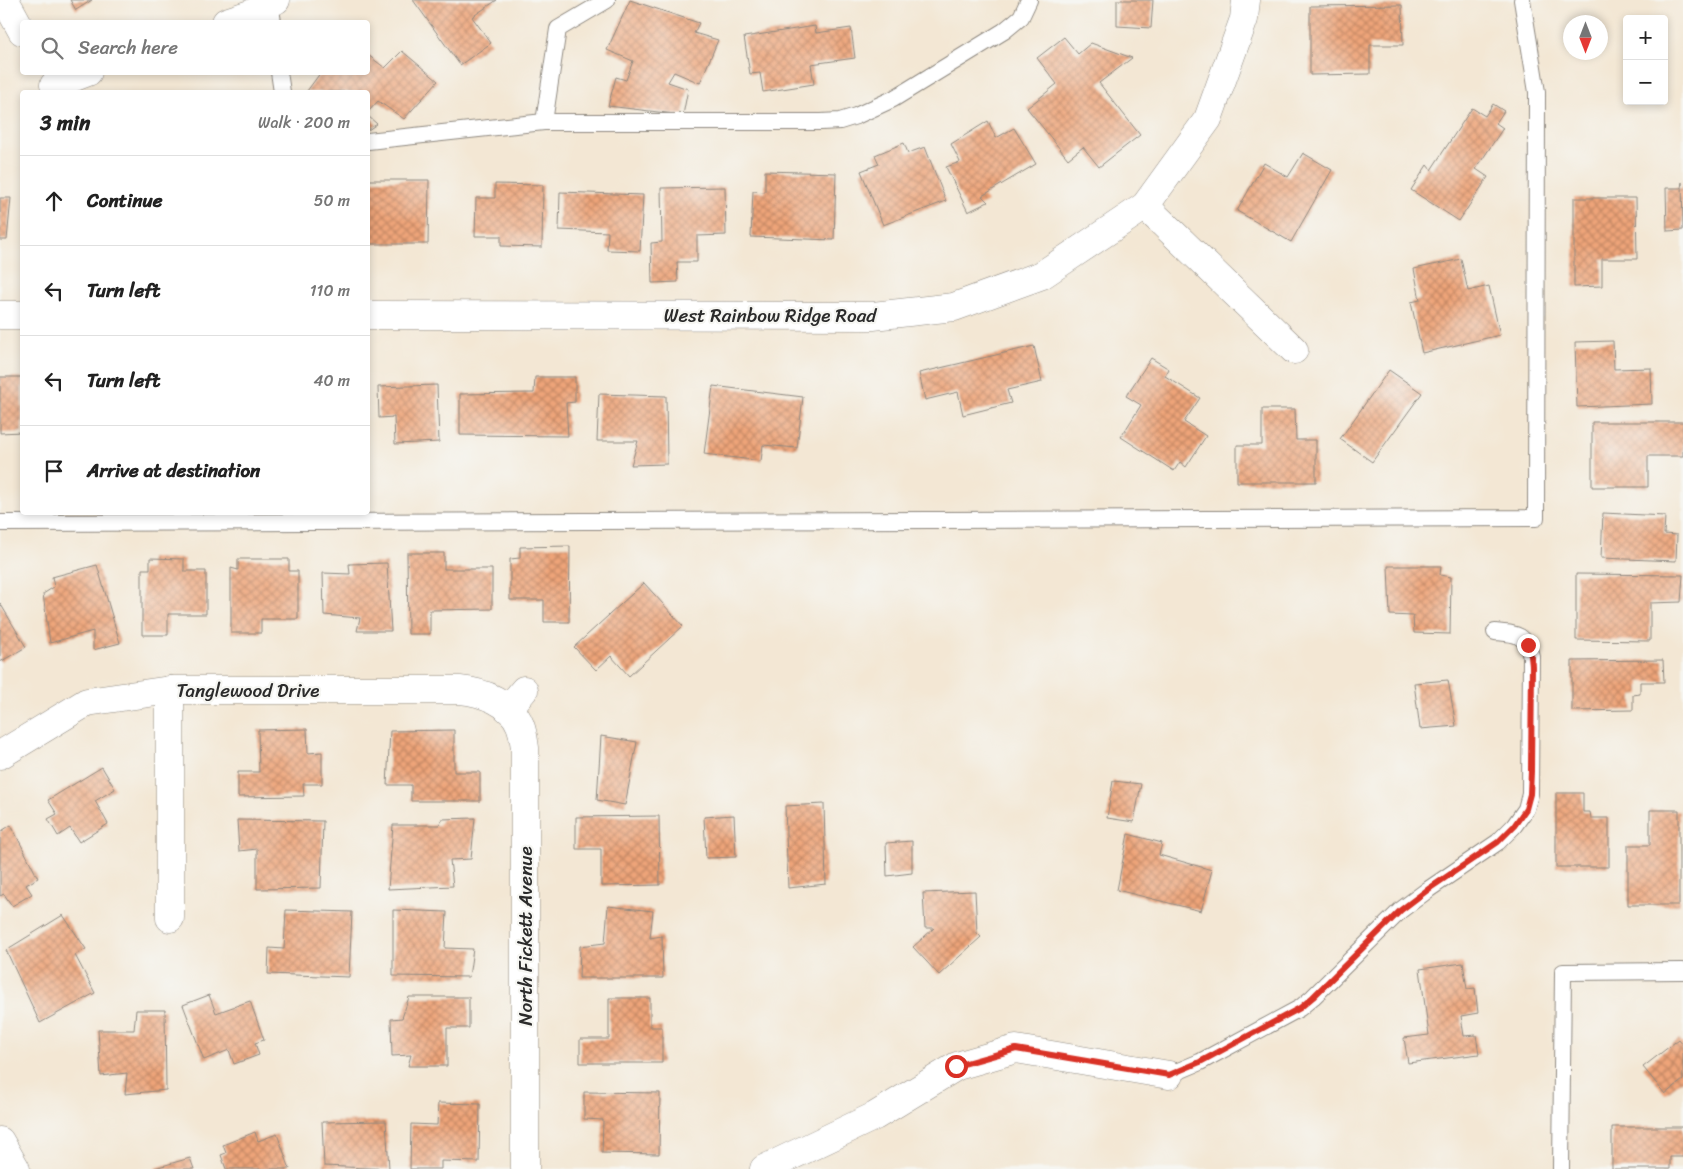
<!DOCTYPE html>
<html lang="en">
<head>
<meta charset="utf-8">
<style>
	body { margin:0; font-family:Sriracha,sans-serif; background:#f2f2f2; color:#222 }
	.controls { position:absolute; right:15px; top:15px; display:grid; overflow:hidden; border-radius:5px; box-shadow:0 2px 8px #0003 }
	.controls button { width:45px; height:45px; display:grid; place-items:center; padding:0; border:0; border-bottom:1px solid #e0e0e0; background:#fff; color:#222; font:25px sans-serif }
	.compass { position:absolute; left:1563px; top:15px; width:45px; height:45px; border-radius:50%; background:#fff; box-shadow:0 2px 8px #0003; rotate:180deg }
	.stop { position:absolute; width:15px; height:15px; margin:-11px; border:4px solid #d93025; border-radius:50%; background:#fff }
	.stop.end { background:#d93025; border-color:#fff; box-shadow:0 1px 5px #0008 }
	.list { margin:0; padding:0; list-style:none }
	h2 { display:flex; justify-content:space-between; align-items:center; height:65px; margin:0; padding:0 20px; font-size:21px }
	h2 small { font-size:16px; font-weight:400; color:#767676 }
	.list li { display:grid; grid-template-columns:32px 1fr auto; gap:15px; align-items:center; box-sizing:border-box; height:90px; padding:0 20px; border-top:1px solid #e0e0e0 }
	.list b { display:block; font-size:19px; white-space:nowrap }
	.list em { font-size:16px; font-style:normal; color:#767676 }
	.icon { flex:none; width:28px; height:28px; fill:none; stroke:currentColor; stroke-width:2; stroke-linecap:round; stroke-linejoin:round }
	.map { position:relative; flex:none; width:1683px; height:1169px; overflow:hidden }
	.search { position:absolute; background:#fff; box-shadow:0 2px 8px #0003; left:20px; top:20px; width:350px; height:55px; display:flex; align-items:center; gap:12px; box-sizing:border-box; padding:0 18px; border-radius:5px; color:#767676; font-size:19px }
	.panel { position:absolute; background:#fff; box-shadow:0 2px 8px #0003; left:20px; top:90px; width:350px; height:425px; border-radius:5px }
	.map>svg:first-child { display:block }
	.building { fill:url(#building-cross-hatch) }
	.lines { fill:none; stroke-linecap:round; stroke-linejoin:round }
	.service-casing { stroke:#8f8980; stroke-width:18 }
	.minor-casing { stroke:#8f8980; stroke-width:29 }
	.secondary-casing { stroke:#8f8980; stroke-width:29 }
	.service { stroke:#fff; stroke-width:16 }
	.minor { stroke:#fff; stroke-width:28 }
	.secondary { stroke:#fff; stroke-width:28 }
	.route { stroke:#d93025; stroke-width:6 }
	.labels { text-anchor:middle; stroke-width:4.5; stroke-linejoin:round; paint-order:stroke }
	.street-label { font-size:19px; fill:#2b2b2b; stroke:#f6f6f2 }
</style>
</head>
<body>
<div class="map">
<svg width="1683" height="1169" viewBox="0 0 1683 1169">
	<defs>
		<pattern id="building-cross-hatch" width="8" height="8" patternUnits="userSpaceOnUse" patternTransform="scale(1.25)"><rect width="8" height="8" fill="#eea479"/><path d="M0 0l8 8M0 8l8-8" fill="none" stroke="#c18663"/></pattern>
	</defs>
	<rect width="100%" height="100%" fill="#f6f6f2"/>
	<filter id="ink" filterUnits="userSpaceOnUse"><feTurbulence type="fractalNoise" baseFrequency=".02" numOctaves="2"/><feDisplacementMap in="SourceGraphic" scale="10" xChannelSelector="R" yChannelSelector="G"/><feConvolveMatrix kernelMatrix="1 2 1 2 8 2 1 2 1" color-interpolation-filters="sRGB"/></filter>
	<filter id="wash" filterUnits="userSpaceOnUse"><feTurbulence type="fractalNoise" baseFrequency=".0096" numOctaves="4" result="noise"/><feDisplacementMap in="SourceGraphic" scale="20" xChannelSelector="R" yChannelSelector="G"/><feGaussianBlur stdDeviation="1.12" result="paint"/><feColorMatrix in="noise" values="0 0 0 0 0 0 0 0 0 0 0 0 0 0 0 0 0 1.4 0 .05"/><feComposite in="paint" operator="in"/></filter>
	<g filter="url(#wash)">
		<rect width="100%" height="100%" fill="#f3e7d4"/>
		<g id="blocks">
			<!-- building -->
			<g class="building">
				<path d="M70 0H92L76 10Z"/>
				<path d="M413 0H497L472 17 491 43 460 65Z"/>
				<path d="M630 0 699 23 694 33 718 40 700 83 674 72 668 82 688 89 683 115 608 106 616 77 626 80 633 61 607 50Z"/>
				<path d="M1117 0H1153L1151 28 1117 26Z"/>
				<path d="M1402 5 1403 45H1370V74L1310 75V6Z"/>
				<path d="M815 26 816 33 851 28 855 58 811 64 814 84 763 92 760 73 750 74 744 37Z"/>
				<path d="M1064 37 1078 54 1091 43 1132 58 1099 83 1140 135 1099 167 1083 147 1068 159 1027 108 1057 84 1037 58Z"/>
				<path d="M402 51 438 81 404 119 378 101 368 112V92H309L307 91 321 72H368V55L385 68Z"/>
				<path d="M1493 104 1504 111 1496 123 1503 128 1476 169 1488 177 1459 221 1411 190 1427 165 1431 170 1472 108 1485 116Z"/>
				<path d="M368 116 377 124 368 130Z"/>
				<path d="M988 121 996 138 1014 128 1036 164 982 196 988 202 968 212 946 167 960 162 951 144Z"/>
				<path d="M904 143 908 153 925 147 946 201 883 225 861 171 879 164 875 155Z"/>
				<path d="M1303 153 1332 170 1291 242 1237 211 1264 163 1288 177Z"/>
				<path d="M765 171 836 173 834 240 751 237 753 191 765 192Z"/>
				<path d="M368 180H429L428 244H368Z"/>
				<path d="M1682 182 1683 230 1667 231 1666 188H1681Z"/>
				<path d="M495 184 543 185 542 247 501 246V236H475L476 198H495Z"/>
				<path d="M725 187 726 235 697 236V262H677L678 282 652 283 651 243 662 242 661 188Z"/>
				<path d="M560 192 643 195 640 251 607 250 608 232 559 230Z"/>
				<path d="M0 198H11L7 240H0Z"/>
				<path d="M1574 198H1636L1637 259H1602V286L1574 287Z"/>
				<path d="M1461 259 1468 291 1489 286 1500 335 1422 353 1411 302 1420 300 1414 269Z"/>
				<path d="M1613 341 1614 369 1651 368 1652 404 1577 407 1575 342Z"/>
				<path d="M1034 346 1042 382 1007 390 1011 403 963 415 958 392 925 400 919 373Z"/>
				<path d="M1151 358 1169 369 1165 376 1200 398 1184 422 1206 436 1186 467 1180 462 1174 471 1121 437 1141 405 1126 396Z"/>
				<path d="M1389 370 1422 393 1372 462 1340 439Z"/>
				<path d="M0 377H22V432L0 433Z"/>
				<path d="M535 377H575V402L566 403 568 436 460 435V394L534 393Z"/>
				<path d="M437 385 439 442 395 444 394 417 379 418 378 387Z"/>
				<path d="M713 386 803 397 797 448 763 445 761 461 704 454Z"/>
				<path d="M599 394 666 396 667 464 631 465 638 441H597Z"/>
				<path d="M1262 409H1295L1296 440H1316V482H1237V445H1262Z"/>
				<path d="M1592 422H1683V456H1648V487H1592Z"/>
				<path d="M1603 513 1665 516 1664 534 1677 535 1676 561 1601 558Z"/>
				<path d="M570 546 569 622H544V600H510V559L520 558V547Z"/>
				<path d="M407 553H444V569H492V609L430 610V634H408Z"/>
				<path d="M150 558 184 559V571H206V614H168V635H142V569H150Z"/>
				<path d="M238 559H289V571H298V619H261V633H231V568L238 570Z"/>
				<path d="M387 563 391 631H357L360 618 324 615 323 573 350 574 349 564Z"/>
				<path d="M97 565 120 643 93 650V631L50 643 43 594 54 587 52 577Z"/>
				<path d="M1388 566H1441L1440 575 1451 577 1450 634 1414 633 1413 616 1390 615Z"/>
				<path d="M1576 574 1683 575 1681 602 1650 603V641L1576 640Z"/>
				<path d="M644 583 683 626 629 676 611 656 596 670 574 647Z"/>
				<path d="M0 603 26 647 0 662Z"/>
				<path d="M1663 660 1664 682H1640V694L1633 695V710L1572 711V661Z"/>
				<path d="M1448 680 1456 726 1420 729 1414 683Z"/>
				<path d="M307 729 308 753 322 752V784H303L304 796 238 797V772H259L258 730Z"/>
				<path d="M454 730V772H480V801H411V785H387L390 731Z"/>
				<path d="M601 736 637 742 625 805 597 800Z"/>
				<path d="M102 767 115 789 95 801 108 824 79 842 70 828 58 836 48 819 57 814 48 800Z"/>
				<path d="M1113 781 1141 784 1134 822 1107 818Z"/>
				<path d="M1556 793H1583V812H1590L1591 818H1609V867H1556Z"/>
				<path d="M824 804 826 884 788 888 785 806Z"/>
				<path d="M1650 810H1679V905H1628V845H1650Z"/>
				<path d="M734 815 736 857 706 858 704 817Z"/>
				<path d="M659 816 660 885 601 886V849H576V817Z"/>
				<path d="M475 818 471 859 450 860 453 886 388 889 393 825H439L442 819Z"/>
				<path d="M237 820 323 821 321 888 257 889V849L239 851Z"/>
				<path d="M11 825 38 878 26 885 32 894 12 906 4 894 0 896V832Z"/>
				<path d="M1128 834 1162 843 1159 855 1212 870 1201 911 1117 890Z"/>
				<path d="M912 841V873L887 876 886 843Z"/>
				<path d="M975 891 977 933 981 937 939 975 913 947 934 928H925L923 893Z"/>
				<path d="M608 906 653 911 650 938 662 936 663 978H579L580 946 605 943Z"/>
				<path d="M286 910 352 912 349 977 268 974 269 948 284 949Z"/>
				<path d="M393 910 447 912 445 948 473 949 469 977 393 976Z"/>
				<path d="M63 915 86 949 75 955 95 993 40 1023 6 950Z"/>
				<path d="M1463 963 1467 989 1475 988 1478 1013 1461 1016 1464 1036 1476 1035 1479 1054 1408 1063 1404 1038 1429 1035 1420 969Z"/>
				<path d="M209 995 216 1013 250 1001 264 1040 255 1043 259 1055 234 1064 229 1050 204 1060 183 1005Z"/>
				<path d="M409 997H469V1028H447V1066H408L411 1055 392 1056 391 1019 402 1018Z"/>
				<path d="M609 998H650V1027H662V1063H580V1039H609Z"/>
				<path d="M136 1010H165L166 1090 125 1094 127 1073 101 1076 98 1030H134Z"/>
				<path d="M1679 1039 1683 1044V1080L1665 1094 1643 1067Z"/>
				<path d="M584 1092 660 1093 659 1154 602 1153 603 1120 584 1119Z"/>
				<path d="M438 1103 480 1104 479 1162 441 1161V1169H410L411 1124 437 1125Z"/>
				<path d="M386 1121 389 1169 324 1166 322 1122Z"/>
				<path d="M1612 1127H1683V1157H1670V1169H1612Z"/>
				<path d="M255 1132 258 1141 277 1134 290 1169H226L221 1155 226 1153 223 1145Z"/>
				<path d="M190 1158 194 1169H155V1168Z"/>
			</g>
		</g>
	</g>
	<g filter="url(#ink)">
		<use href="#blocks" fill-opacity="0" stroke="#8f8980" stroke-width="1"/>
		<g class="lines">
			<!-- service casing -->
			<g class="service-casing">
				<g id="service">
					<path d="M270 3 273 22"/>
					<path d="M279 72 282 92"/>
					<path d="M544 122 558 29 607 0"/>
					<path d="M368 141 544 122H821L840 121 856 116 893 99 1004 31 1021 17 1029 0"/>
					<path d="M0 523 1536 518 1537 92 1522 0"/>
					<path d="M1169 1075 1200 1062 1300 1008 1313 997 1401 910 1429 889 1498 842 1514 826 1526 809 1530 794 1531 656C1525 633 1516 634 1495 632"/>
					<path d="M1561 1169 1563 972 1683 971"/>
				</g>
			</g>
			<!-- minor casing -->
			<g class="minor-casing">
				<g id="minor">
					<path d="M5 0 22 31"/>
					<path d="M226 22 253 13 276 0"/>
					<path d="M54 85 88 72"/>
					<path d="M1145 206 1294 350"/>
					<path d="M0 315H22"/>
					<path d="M368 315 873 316 954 307 1042 275 1145 206 1208 119 1244 19 1246 0"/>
					<path d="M170 690V918"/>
					<path d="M508 709 524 690"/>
					<path d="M0 755 87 702 170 690H460C482 692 511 702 520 725 523 732 524 741 525 748V1169"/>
					<path d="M764 1169 875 1116 957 1066 1016 1049 1169 1075"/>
				</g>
			</g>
			<!-- secondary casing -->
			<g class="secondary-casing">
				<path id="secondary" d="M0 1141 16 1169"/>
			</g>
			<!-- service -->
			<use href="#service" class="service"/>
			<!-- minor -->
			<use href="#minor" class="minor"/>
			<!-- secondary -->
			<use href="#secondary" class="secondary"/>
		</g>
	</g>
	<g class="lines" filter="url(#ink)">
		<!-- route -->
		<path class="route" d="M956 1066 1016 1049 1169 1075 1200 1062 1300 1008 1313 997 1401 910 1430 888 1498 842 1514 826 1526 809 1530 794 1531 771 1532 666 1531 656 1528 645"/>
	</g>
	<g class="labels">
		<!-- street labels -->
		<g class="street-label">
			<text x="770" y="322">West Rainbow Ridge Road</text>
			<text x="248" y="697">Tanglewood Drive</text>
			<text transform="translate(525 936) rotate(-90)" y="7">North Fickett Avenue</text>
		</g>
	</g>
</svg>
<div class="controls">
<button>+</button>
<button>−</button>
</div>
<svg class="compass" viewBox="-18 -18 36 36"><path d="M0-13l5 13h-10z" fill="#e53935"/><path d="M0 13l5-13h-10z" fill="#767676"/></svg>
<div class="stop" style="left:956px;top:1066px"></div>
<div class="stop end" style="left:1528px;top:645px"></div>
<div class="search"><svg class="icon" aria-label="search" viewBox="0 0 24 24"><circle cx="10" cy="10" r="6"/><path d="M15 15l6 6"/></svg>Search here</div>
<section class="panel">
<h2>3 min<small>Walk · 200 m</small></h2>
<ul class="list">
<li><svg class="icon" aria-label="ahead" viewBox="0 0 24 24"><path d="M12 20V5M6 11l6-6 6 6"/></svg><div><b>Continue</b></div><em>50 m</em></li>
<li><svg class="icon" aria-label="left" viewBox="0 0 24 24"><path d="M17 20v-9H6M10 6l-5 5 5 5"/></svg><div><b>Turn left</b></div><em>110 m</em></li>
<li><svg class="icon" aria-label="left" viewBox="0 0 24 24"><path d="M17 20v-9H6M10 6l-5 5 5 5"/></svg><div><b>Turn left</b></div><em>40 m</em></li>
<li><svg class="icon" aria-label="arrive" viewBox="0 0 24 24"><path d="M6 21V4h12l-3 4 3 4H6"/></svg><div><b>Arrive at destination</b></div></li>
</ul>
</section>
</div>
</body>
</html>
